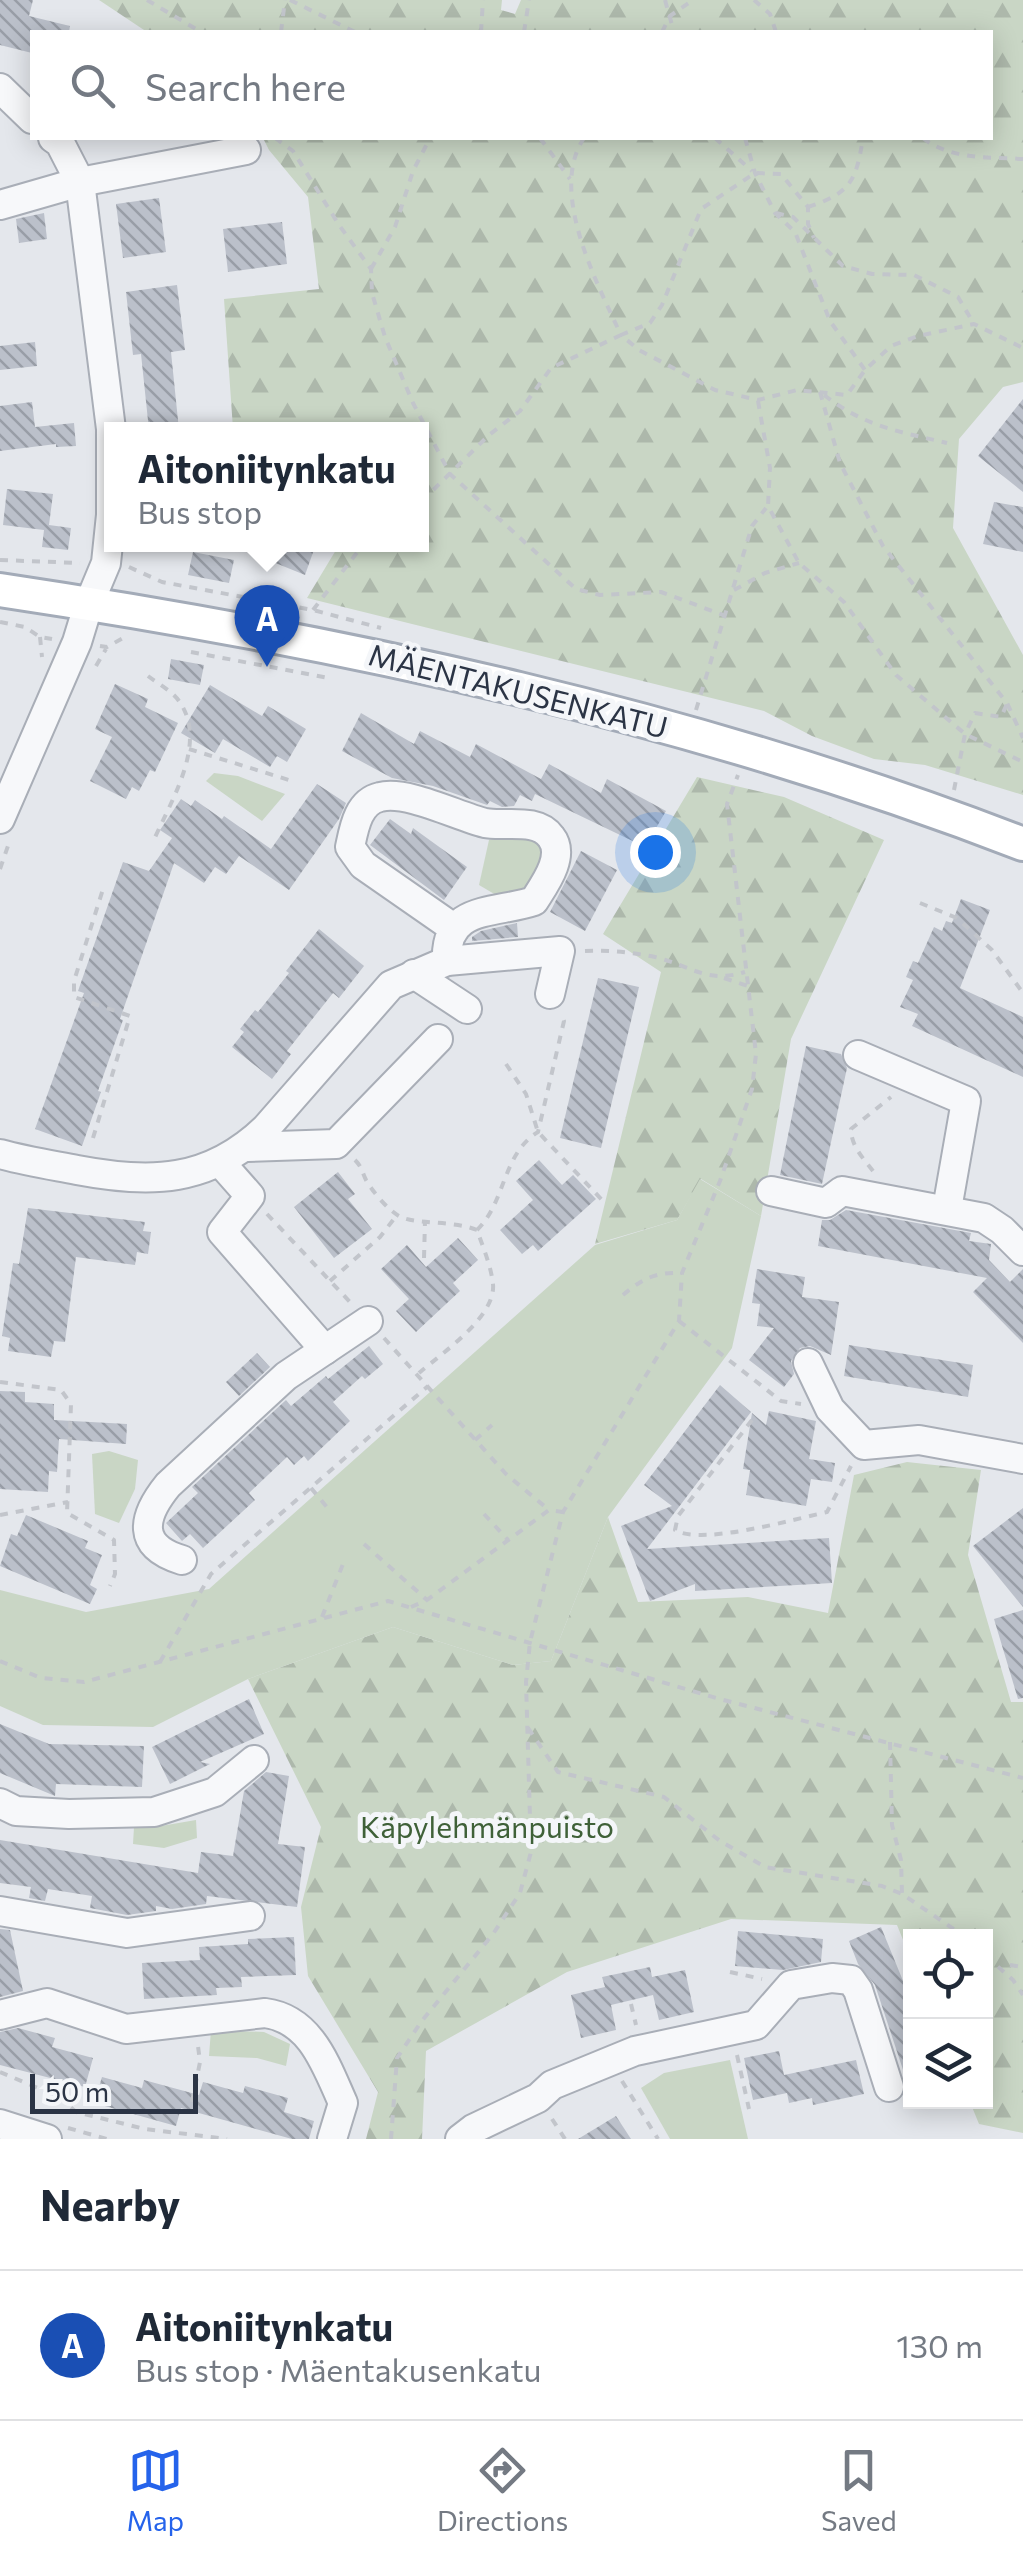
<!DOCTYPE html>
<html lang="en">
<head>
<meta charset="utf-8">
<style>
	body { margin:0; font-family:Commissioner,sans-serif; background:#f2f2f3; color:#1f2937 }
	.controls { position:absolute; right:30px; bottom:30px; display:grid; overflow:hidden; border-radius:0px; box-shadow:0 5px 25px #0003 }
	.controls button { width:90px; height:90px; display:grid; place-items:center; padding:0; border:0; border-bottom:2px solid #e0e1e3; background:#fff; color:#1f2937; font:50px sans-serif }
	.scale { position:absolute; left:30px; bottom:25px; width:168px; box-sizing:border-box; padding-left:10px; border:5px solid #2b3445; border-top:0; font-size:28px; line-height:35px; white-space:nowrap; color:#2b3445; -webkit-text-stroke:8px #f4f6f9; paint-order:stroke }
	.you { position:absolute; left:655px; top:852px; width:35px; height:35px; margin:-25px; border:8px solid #fff; border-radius:50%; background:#1a73e8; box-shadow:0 0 0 15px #1a73e833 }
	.badge { display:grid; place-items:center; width:65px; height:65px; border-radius:50%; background:#2563eb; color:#fff; font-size:32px; font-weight:700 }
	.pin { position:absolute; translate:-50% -82px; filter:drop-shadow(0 2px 5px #0008) }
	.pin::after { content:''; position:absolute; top:52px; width:35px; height:30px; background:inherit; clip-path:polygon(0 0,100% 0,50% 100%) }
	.popup { position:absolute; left:104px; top:422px; width:325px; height:130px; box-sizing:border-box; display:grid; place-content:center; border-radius:0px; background:#fff; filter:drop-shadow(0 2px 8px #0005); font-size:32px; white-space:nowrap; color:#747a83 }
	.popup b { font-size:38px; color:#1f2937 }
	.popup::after { content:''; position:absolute; left:50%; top:100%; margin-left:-20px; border:20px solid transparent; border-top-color:#fff }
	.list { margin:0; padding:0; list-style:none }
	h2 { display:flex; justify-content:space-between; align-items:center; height:130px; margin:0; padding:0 40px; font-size:42px }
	h2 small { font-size:32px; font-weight:400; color:#747a83 }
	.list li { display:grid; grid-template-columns:65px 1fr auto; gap:30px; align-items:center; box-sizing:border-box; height:150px; padding:0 40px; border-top:2px solid #e0e1e3 }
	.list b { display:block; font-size:38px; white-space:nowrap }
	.list p { margin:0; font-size:32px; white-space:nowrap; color:#747a83 }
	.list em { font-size:32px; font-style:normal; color:#747a83 }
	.icon { flex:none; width:55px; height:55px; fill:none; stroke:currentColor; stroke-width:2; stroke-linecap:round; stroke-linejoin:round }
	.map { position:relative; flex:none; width:1023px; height:2139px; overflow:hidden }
	.search { position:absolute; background:#fff; box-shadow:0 5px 25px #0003; left:30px; right:30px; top:30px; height:110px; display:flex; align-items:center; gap:25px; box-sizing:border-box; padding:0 35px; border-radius:0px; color:#747a83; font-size:38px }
	.sheet { height:280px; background:#fff }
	nav { display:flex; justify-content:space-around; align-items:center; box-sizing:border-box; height:140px; border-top:2px solid #e0e1e3; background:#fff; font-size:28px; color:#747a83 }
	nav a { display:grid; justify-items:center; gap:5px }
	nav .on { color:#2563eb }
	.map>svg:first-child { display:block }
	.forest { fill:url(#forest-firs) }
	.park { fill:#c9d6c5 }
	.building { fill:url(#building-back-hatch) }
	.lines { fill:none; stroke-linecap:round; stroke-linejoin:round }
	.minor-casing { stroke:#a9aeb7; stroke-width:32 }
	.major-casing { stroke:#a3abb8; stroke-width:38 }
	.path { stroke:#c2c5cb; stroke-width:4; stroke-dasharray:8 8; stroke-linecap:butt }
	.minor { stroke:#f7f8fa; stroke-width:28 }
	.major { stroke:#fff; stroke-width:32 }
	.labels { text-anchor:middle; stroke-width:10; stroke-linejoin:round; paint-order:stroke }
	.street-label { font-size:30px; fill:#2b3445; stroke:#f4f6f9 }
	.park-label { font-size:30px; fill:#3f6138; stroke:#f4f6f9 }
</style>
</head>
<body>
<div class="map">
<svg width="1023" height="2139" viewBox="0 0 1023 2139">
	<defs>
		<pattern id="forest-firs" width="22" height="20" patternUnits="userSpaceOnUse" patternTransform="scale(2.5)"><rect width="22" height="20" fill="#c9d6c5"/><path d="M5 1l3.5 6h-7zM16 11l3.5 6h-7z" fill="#adb8ab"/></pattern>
		<pattern id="building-back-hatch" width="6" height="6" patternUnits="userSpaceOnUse" patternTransform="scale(2.5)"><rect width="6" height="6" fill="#bbc0ca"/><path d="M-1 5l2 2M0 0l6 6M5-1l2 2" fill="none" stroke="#989da6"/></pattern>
	</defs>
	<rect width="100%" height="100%" fill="#e4e7ec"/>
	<!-- forest -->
	<g class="forest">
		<path d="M99 0H502L501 10 515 14 521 0H1023V382L1003 387 959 439 953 528 1023 655V795L925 765 874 759 812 736 764 711 307 598 339 545 422 544V430L233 429 224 299 319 289 308 197 269 150 263 138H990V32H147Z"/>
		<path d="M697 777 784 797 884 840 791 1039 761 1216 701 1179 677 1220 595 1244 661 972 603 934Z"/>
		<path d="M907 1462 981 1470 968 1555 1011 1702H1023V2133L979 2124 970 2102H986V1936H910V1957L897 1925 731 1919 567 1972 426 2051 422 2139H366L378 2092 308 1976 301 1907 321 1827 248 1679 393 1627 513 1665 551 1661 608 1517 638 1602 748 1597 828 1613 854 1475Z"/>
	</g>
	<!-- park -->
	<g class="park">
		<path d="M214 773 238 776 285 794 262 821 206 781Z"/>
		<path d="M505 836 533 837 541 848 539 871 519 893 496 895 479 885 489 840Z"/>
		<path d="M700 1179 761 1216 732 1348 608 1517 551 1661 513 1665 393 1627 248 1679 153 1727 43 1725 0 1706V1590L86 1612 209 1589 595 1245 677 1220Z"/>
		<path d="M109 1451 138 1460 135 1489 119 1523 95 1514 92 1454Z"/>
		<path d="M196 1820 197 1838 164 1848 133 1844 134 1827 161 1826Z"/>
		<path d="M211 2030 264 2032 290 2044 286 2066 257 2058 209 2056Z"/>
		<path d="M730 2060 748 2139H670L641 2088 664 2073Z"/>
	</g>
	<!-- building -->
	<g class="building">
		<path d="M0 0H33L29 16 70 26 69 32H32V53L0 45Z"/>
		<path d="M159 198 166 252 123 258 116 204Z"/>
		<path d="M44 213 47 239 19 243 16 219Z"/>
		<path d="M282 222 287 264 228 272 223 229Z"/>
		<path d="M177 285 185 350 171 352 179 430H149L141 354 133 355 126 292Z"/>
		<path d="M35 342 37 366 0 370V346Z"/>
		<path d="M1023 399V492L978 456Z"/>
		<path d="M32 402 35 427 74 423 76 446 56 447V444L0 451V406Z"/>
		<path d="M7 489 53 494 49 525 71 528 68 550 42 547 44 530 3 525Z"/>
		<path d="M994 502 1023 507V552L983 544Z"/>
		<path d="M229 544H316L305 575Z"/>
		<path d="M193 552 234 560 229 583 188 575Z"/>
		<path d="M171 659 204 665 200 685 168 679Z"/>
		<path d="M115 684 148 699 145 707 178 723 155 772 150 770 139 791 132 787 126 799 90 781 112 737 95 729Z"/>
		<path d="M210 685 262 716 268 706 306 729 287 762 277 756 270 767 223 739 215 753 181 733Z"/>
		<path d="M361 713 414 744 420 731 470 757 476 744 541 779 549 764 601 793 607 779 666 811 645 847 535 794 532 801 520 795 514 806 502 807 490 801 487 805 433 786 392 778 342 751Z"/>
		<path d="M317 784 346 803 339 819 289 890 239 856 226 874 215 867 204 883 174 863 120 1019 123 1020 98 1091 101 1092 82 1146 35 1129 84 993 78 991 123 862 149 871 172 838 160 830 181 799 191 806 195 800 222 819 224 816 271 849Z"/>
		<path d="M390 819 411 834 413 828 467 867 444 900 370 845Z"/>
		<path d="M581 851 617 870 585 931 550 912Z"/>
		<path d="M961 899 990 910 960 988 1023 1017V1077L912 1026 918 1014 900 1007 913 980 906 977 913 961 918 963 934 927 942 931 946 921 952 923Z"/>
		<path d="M517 923 518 937 472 941V937L481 931Z"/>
		<path d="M319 929 364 966 339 998 333 993 287 1051 291 1054 272 1079 232 1047 244 1032 240 1029 255 1010 258 1012 289 973 286 971Z"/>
		<path d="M598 978 639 987 601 1148 560 1138Z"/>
		<path d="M806 1046 841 1054 847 1068 822 1184 780 1175Z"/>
		<path d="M539 1160 562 1185 573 1175 596 1199 538 1251 533 1245 522 1254 500 1230 533 1200 516 1181Z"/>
		<path d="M338 1172 355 1194 348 1199 372 1229 334 1258 294 1207Z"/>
		<path d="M28 1208 145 1222 143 1231 151 1232 148 1254 137 1252 135 1265 76 1257 65 1342 54 1341 51 1357 8 1351 10 1338 2 1336 13 1263 19 1264Z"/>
		<path d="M846 1210 971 1233 969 1241 991 1244 989 1260 1010 1282 1023 1269V1343L973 1292 987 1278 818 1246 822 1220H830Z"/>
		<path d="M458 1238 478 1260 453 1283 460 1291 416 1332 396 1311 409 1299 381 1269 407 1245 426 1267Z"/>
		<path d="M757 1269 805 1277 802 1297 839 1302 831 1355 810 1346 800 1348 791 1361 794 1374 784 1387 749 1360 774 1328 757 1326 760 1304 752 1303Z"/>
		<path d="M849 1345 973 1365 968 1397 844 1376Z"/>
		<path d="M369 1346 383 1364 365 1379 362 1376 333 1402 350 1421 308 1461 304 1456 294 1465 287 1457 249 1493 255 1500 203 1548 190 1534 182 1541 166 1523 198 1493 192 1487 286 1400 291 1406 326 1376 328 1379Z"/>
		<path d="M257 1353 270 1367 239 1396 226 1382Z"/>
		<path d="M720 1385 751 1412 647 1549 829 1538 832 1583 695 1591V1584L650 1601 621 1526 672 1506 644 1485Z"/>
		<path d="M0 1391 25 1392V1402L54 1404V1420L127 1424 126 1444 59 1439 57 1472 49 1471 48 1492 0 1489Z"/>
		<path d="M769 1411 816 1421 809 1459 835 1463 832 1482 811 1479 806 1506 746 1495 750 1470 743 1469 752 1413 766 1425Z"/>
		<path d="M1023 1508V1607L973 1546Z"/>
		<path d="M26 1515 88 1541 85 1548 102 1555 90 1585 97 1589 90 1604 0 1566 11 1534 17 1536Z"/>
		<path d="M1023 1610V1698L1018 1699 994 1619Z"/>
		<path d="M249 1699 264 1734 200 1762 210 1764 170 1784 152 1747Z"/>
		<path d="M0 1724 49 1744 144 1746 142 1787 56 1784 55 1796 0 1773Z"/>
		<path d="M266 1772 289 1776 278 1844 305 1847 297 1907 207 1896 206 1904 172 1909 156 1906V1911L127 1915 90 1908 92 1896 48 1889 45 1901 29 1898 31 1887 0 1883V1840L198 1873 201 1852 233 1856 244 1791Z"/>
		<path d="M881 1927 910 1998V2091L875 1985 858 1964 849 1941Z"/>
		<path d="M0 1929 10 1930 23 1991 0 1997Z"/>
		<path d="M738 1931 823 1939 821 1962 783 1970 735 1966Z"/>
		<path d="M294 1937 296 1975 241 1977 242 1987 216 1988 217 1995 144 1999 142 1963 200 1960 199 1947 248 1944V1939Z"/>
		<path d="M650 1967 652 1977 685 1970 694 2012 659 2020 653 1995 611 2005 616 2030 581 2038 571 1995 605 1987 602 1977Z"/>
		<path d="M18 2028 55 2038 52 2047 93 2058 85 2087 0 2065V2032Z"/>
		<path d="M779 2051 784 2075 856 2060 864 2094 813 2105 812 2098 789 2103 787 2093 753 2100 744 2058Z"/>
		<path d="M102 2077 142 2088 144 2080 199 2095 203 2082 243 2093 245 2086 288 2098 284 2112 314 2121 309 2139H292L181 2108 176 2126 94 2103Z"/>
		<path d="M616 2116 631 2139H578Z"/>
	</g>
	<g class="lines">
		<!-- minor casing -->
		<g class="minor-casing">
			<g id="minor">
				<path d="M0 88 32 119"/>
				<path d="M0 205 80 182 246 150"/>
				<path d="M0 819 77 642 88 606 106 563 111 515V429L80 182 60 143 53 138"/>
				<path d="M447 961C444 905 495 914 534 901 544 885 566 856 551 837 537 817 504 827 485 823 457 816 407 790 380 797 358 802 354 828 350 847L363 865 455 929"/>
				<path d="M414 974 467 1009"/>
				<path d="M858 1055 966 1101 947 1209"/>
				<path d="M247 1147 336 1144 438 1039"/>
				<path d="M0 1154C25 1161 51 1165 77 1170 150 1184 209 1183 266 1128L391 985 447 961 560 951 550 994"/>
				<path d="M220 1162 250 1196 222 1232 325 1350"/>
				<path d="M771 1191 826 1203 842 1191 984 1218 1002 1230 1023 1251"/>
				<path d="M808 1363 830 1409 864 1445 919 1440 1023 1459"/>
				<path d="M182 1560C136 1546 142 1517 168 1485L286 1376 368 1321"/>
				<path d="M0 1803 16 1811 69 1814 154 1812 215 1792 254 1760"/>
				<path d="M0 1911 127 1933 250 1916"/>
				<path d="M0 2015 47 2003 126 2029 265 2013C311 2019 326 2065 343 2103L332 2139"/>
				<path d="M0 2124 47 2139"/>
				<path d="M460 2139 473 2129 538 2098 552 2085 635 2051 756 2025 791 1985 832 1978 851 1980 858 1990 889 2087"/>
			</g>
		</g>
		<!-- major casing -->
		<g class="major-casing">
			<path id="major" d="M0 590C347 642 695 717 1023 844"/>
		</g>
		<!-- path -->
		<g class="path">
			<path d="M147 0 201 32"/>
			<path d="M290 0 355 32"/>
			<path d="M665 0 674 32"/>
			<path d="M754 0 770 14 776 32"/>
			<path d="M281 32 285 0"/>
			<path d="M481 32 483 0"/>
			<path d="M524 32 529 0"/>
			<path d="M662 32 670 16 693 0"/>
			<path d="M275 138 293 151 339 225 371 269 372 293 385 337 413 403 450 474 576 589 600 595 661 592 726 616"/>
			<path d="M540 138 570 179"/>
			<path d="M584 138C548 191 597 283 621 335L650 323 662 305 701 209 755 173 781 174 808 207V224L814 238"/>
			<path d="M715 138 752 171"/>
			<path d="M745 138 755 173 775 213 795 232 830 321 865 370"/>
			<path d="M923 138C950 160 990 157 1023 159"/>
			<path d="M808 207C851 193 856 181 863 138"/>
			<path d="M776 213 793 217 843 266 872 274 914 275 958 297 974 324"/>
			<path d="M371 269 395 227 413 171 430 138"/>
			<path d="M820 392 840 463 883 546 1007 703 1023 738"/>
			<path d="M824 395C866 427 897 431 947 443"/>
			<path d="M758 401 770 468 768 506 799 563 844 602 896 675 965 734 1023 762"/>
			<path d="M422 501 489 435 520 411 551 368 621 335 639 350 715 390 758 400 797 390 847 395 865 370 891 346 918 336 974 324 1023 348"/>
			<path d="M0 560 80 563"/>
			<path d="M129 567 162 582 313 610 381 628"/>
			<path d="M734 590 765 573 799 563"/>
			<path d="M313 610 359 550 367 544"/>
			<path d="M0 622 25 627 40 637 52 639"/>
			<path d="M40 637 42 657"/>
			<path d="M100 646 107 647 123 638"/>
			<path d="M191 652 329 678"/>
			<path d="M96 666 106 649"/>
			<path d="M148 676C157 683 172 691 179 701 209 743 170 802 153 842"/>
			<path d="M696 710 752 526 766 508"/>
			<path d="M189 749 289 780"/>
			<path d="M954 790 965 734 975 713 1001 717 1007 704"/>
			<path d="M0 869 10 840"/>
			<path d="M920 903 957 918 992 950 1023 993"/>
			<path d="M585 951C609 950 631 952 655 957 691 966 707 984 745 972"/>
			<path d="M724 978 748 986"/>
			<path d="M506 1064 526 1094 538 1132 603 1201"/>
			<path d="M93 1138 130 1016 74 997V981L104 886"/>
			<path d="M355 1160C362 1167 362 1172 366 1180 372 1191 388 1210 399 1216 415 1225 453 1220 477 1230 483 1247 491 1266 493 1284 496 1317 442 1353 419 1373"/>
			<path d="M873 1171C863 1158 851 1146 851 1129L891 1097"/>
			<path d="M267 1214 350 1302"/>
			<path d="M477 1230C506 1202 502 1154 538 1132L564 1021 562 1016"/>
			<path d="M424 1258 425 1221"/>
			<path d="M330 1281 380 1237 397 1215"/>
			<path d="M623 1295C643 1278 656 1272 682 1273"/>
			<path d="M679 1321 781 1401 801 1404"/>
			<path d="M384 1338 506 1474 549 1510"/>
			<path d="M0 1382 61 1390 71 1404 67 1513 114 1540 115 1574 110 1586"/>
			<path d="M752 1420 678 1516 675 1530C701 1546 795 1519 827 1512L851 1466"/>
			<path d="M475 1440 492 1425"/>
			<path d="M311 1488 331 1512"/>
			<path d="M484 1514 508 1540"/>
			<path d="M0 1515 68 1502"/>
			<path d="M364 1544 427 1600"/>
			<path d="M411 1607 427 1600 549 1510 563 1512"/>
			<path d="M322 1617 343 1564"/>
			<path d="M0 1661 41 1678 84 1682 388 1601 716 1698 1023 1778"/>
			<path d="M160 1662 211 1574 428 1386"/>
			<path d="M528 1728 558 1772 664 1797 720 1841 765 1867 882 1886 902 1894 964 1936"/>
			<path d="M890 1742 892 1825 901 1860 902 1894"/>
			<path d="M986 1956 1013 1980 1023 1995"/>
			<path d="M1010 1965 1023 1967"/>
			<path d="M730 1972 762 1979"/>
			<path d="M631 2004 636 2025"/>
			<path d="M737 2055 749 2109"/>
			<path d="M0 2072 59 2097 76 2112 145 2129 227 2139"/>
			<path d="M622 2081 658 2139"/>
			<path d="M192 2102 200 2062 198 2046"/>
			<path d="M552 2119 565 2139"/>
			<path d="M68 2128 107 2139"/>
			<path d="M391 2139 397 2058 421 2022 493 1934 520 1893 531 1852 526 1682 530 1642 563 1512 679 1321 682 1273 720 1181 752 1089 756 1054 727 804 738 775"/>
		</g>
		<!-- minor -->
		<use href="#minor" class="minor"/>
		<!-- major -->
		<use href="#major" class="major"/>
	</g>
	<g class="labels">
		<!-- street labels -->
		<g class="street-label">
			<text transform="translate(518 692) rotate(14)" y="10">MÄENTAKUSENKATU</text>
		</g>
		<!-- park labels -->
		<g class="park-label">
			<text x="487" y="1838">Käpylehmänpuisto</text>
		</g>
	</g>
</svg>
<div class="controls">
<button><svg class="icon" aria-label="locate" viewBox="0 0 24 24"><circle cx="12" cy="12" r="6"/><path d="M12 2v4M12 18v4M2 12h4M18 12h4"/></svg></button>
<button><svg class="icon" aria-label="layers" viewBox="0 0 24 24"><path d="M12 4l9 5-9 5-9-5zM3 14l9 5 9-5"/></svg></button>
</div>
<div class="scale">50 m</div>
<div class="you"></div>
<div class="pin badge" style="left:267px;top:667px;background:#1a4fb4">A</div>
<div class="popup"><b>Aitoniitynkatu</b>Bus stop</div>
<div class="search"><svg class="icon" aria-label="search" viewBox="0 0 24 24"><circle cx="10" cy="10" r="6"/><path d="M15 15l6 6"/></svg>Search here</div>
</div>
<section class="sheet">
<h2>Nearby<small></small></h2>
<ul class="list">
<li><span class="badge" style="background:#1a4fb4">A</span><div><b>Aitoniitynkatu</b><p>Bus stop · Mäentakusenkatu</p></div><em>130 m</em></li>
</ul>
</section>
<nav>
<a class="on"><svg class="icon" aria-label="map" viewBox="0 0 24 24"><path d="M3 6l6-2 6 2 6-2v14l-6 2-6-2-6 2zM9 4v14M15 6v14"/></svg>Map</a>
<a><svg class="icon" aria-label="directions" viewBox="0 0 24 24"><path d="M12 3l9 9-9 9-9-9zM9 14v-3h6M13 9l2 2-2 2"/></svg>Directions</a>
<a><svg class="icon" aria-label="saved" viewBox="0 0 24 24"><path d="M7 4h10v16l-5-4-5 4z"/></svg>Saved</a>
</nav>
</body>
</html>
